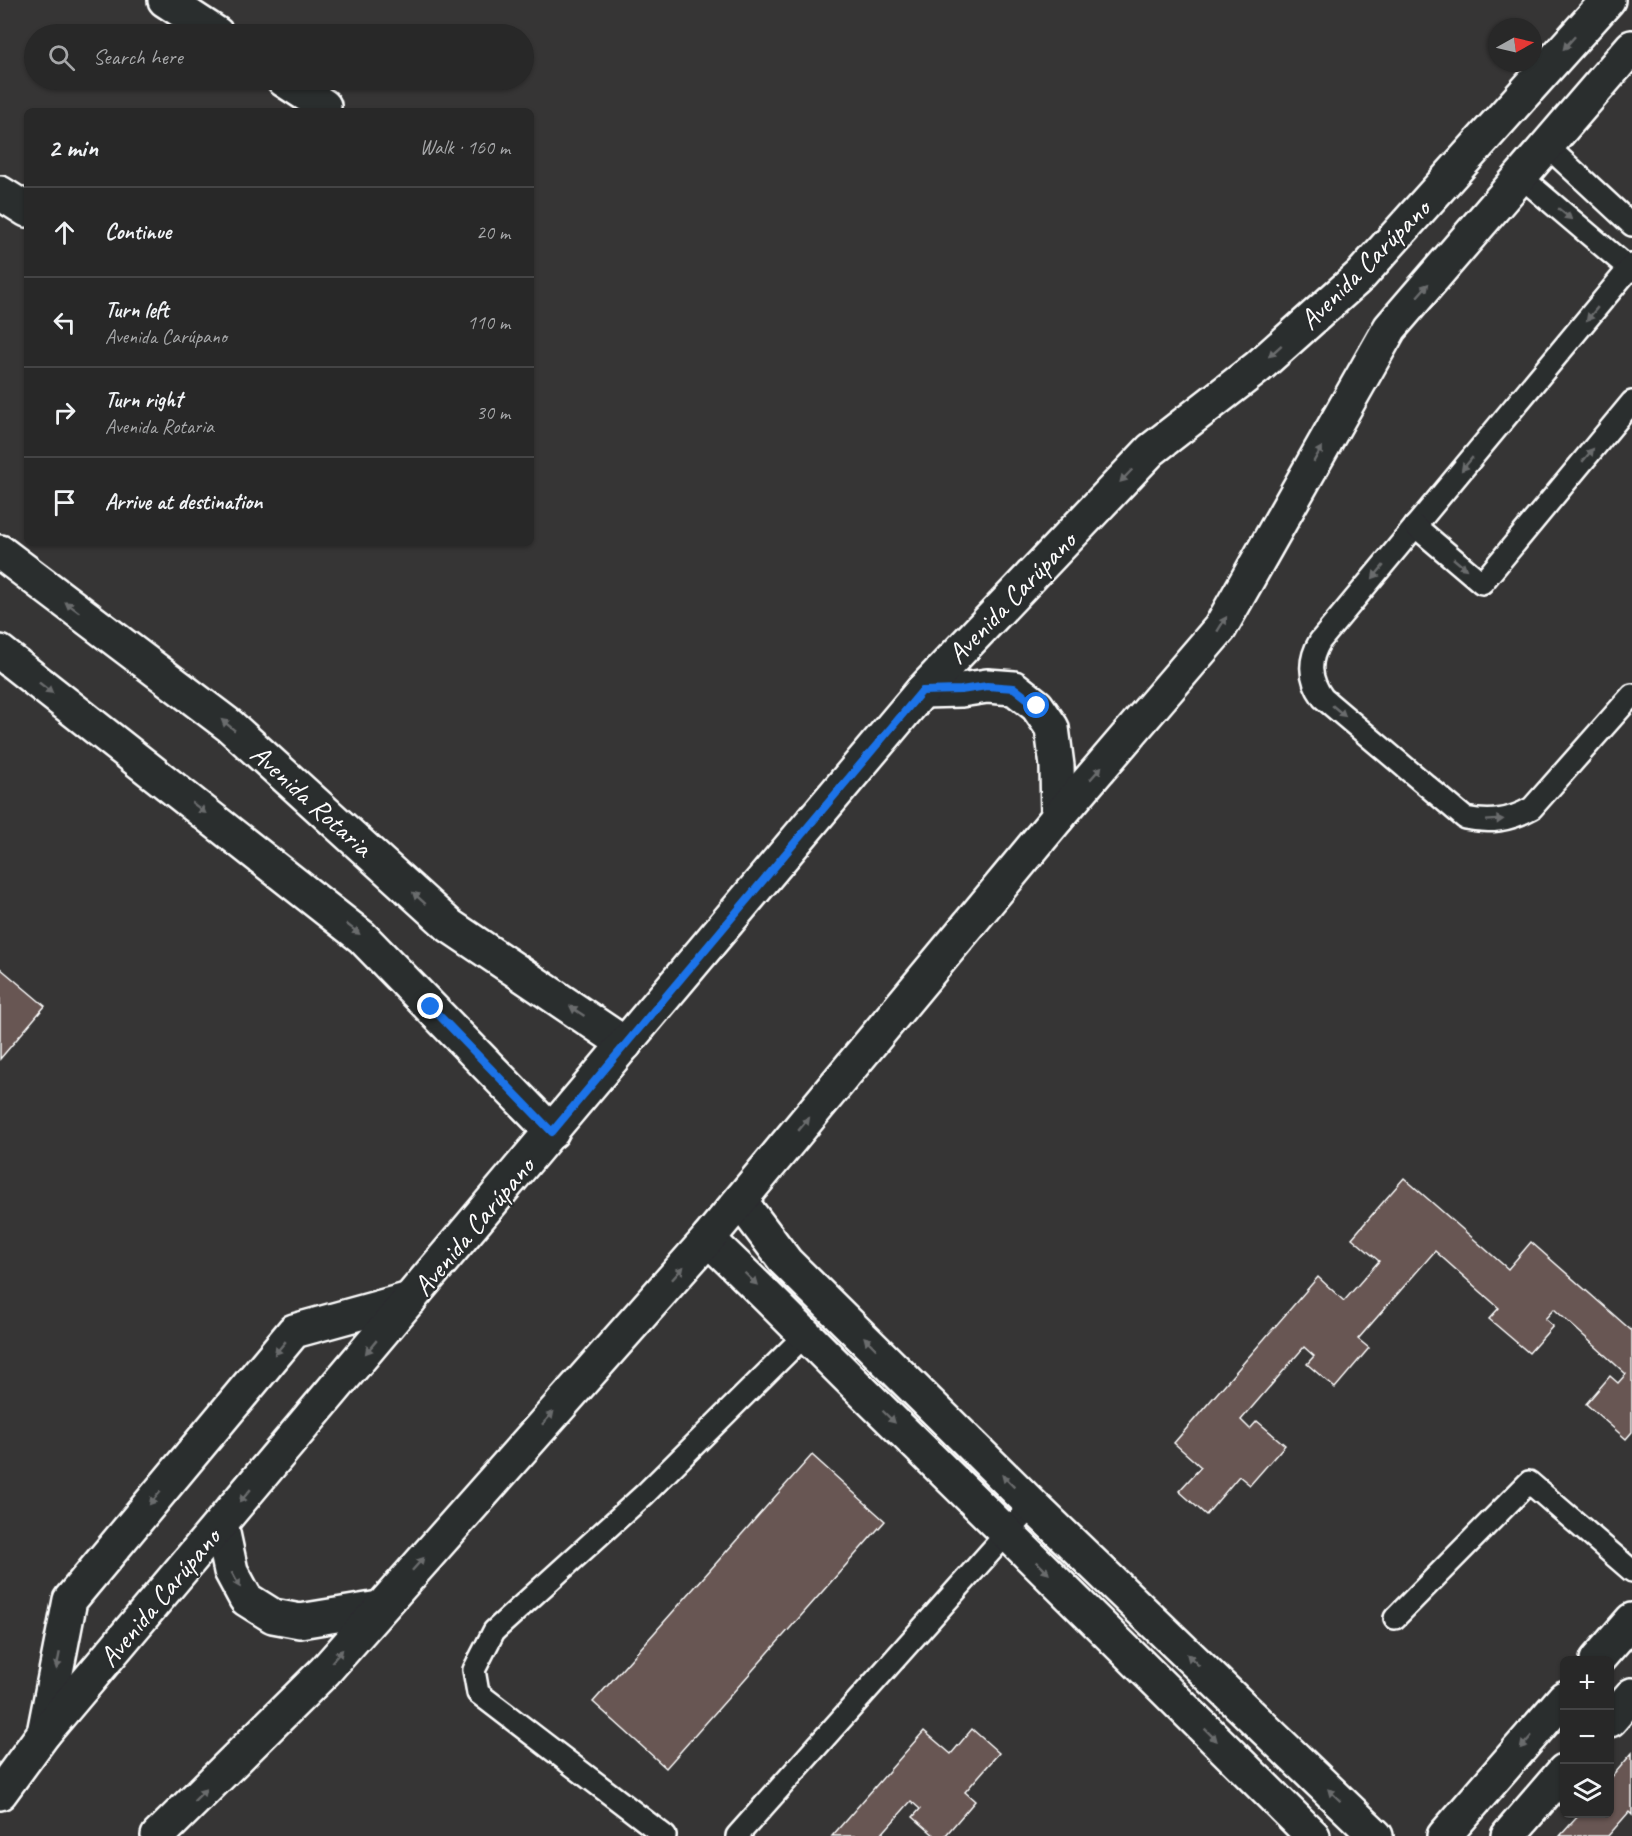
<!DOCTYPE html>
<html lang="en">
<head>
<meta charset="utf-8">
<style>
	body { margin:0; font-family:Caveat,sans-serif; background:#303030; color:#f1f3f6 }
	.controls { position:absolute; right:18px; bottom:18px; display:grid; overflow:hidden; border-radius:9px; box-shadow:0 2px 4px #0004 }
	.controls button { width:54px; height:54px; display:grid; place-items:center; padding:0; border:0; border-bottom:2px solid #444445; background:#282828; color:#f1f3f6; font:30px sans-serif }
	.compass { position:absolute; left:1488px; top:18px; width:54px; height:54px; border-radius:50%; background:#282828; box-shadow:0 2px 4px #0004; rotate:82deg }
	.stop { position:absolute; width:18px; height:18px; margin:-14px; border:4px solid #1a73e8; border-radius:50%; background:#fff }
	.stop.end { background:#1a73e8; border-color:#fff; box-shadow:0 2px 6px #0008 }
	.list { margin:0; padding:0; list-style:none }
	h2 { display:flex; justify-content:space-between; align-items:center; height:78px; margin:0; padding:0 24px; font-size:26px }
	h2 small { font-size:20px; font-weight:400; color:#a5a6a8 }
	.list li { display:grid; grid-template-columns:39px 1fr auto; gap:18px; align-items:center; box-sizing:border-box; height:90px; padding:0 24px; border-top:2px solid #444445 }
	.list b { display:block; font-size:22px; white-space:nowrap }
	.list p { margin:0; font-size:20px; white-space:nowrap; color:#a5a6a8 }
	.list em { font-size:20px; font-style:normal; color:#a5a6a8 }
	.icon { flex:none; width:33px; height:33px; fill:none; stroke:currentColor; stroke-width:2; stroke-linecap:round; stroke-linejoin:round }
	.map { position:relative; flex:none; width:1632px; height:1836px; overflow:hidden }
	.search { position:absolute; background:#282828; box-shadow:0 2px 4px #0004; left:24px; top:24px; width:510px; height:66px; display:flex; align-items:center; gap:15px; box-sizing:border-box; padding:0 21px; border-radius:33px; color:#a5a6a8; font-size:22px }
	.panel { position:absolute; background:#282828; box-shadow:0 2px 4px #0004; left:24px; top:108px; width:510px; height:438px; border-radius:9px }
	.map>svg:first-child { display:block }
	.building { fill:#685653; stroke:#fff; stroke-width:1.5 }
	.lines { fill:none; stroke-linecap:round; stroke-linejoin:round }
	.service-casing { stroke:#fff; stroke-width:26 }
	.minor-casing { stroke:#fff; stroke-width:38 }
	.secondary-casing { stroke:#fff; stroke-width:38 }
	.primary-casing { stroke:#fff; stroke-width:38 }
	.service { stroke:#2a2d2e; stroke-width:21 }
	.minor { stroke:#2a2d2e; stroke-width:33 }
	.secondary { stroke:#2a2d2e; stroke-width:33 }
	.primary { stroke:#2a2d2e; stroke-width:33 }
	.oneway { fill:#6a6c6d }
	.route { stroke:#1a73e8; stroke-width:8 }
	.labels { text-anchor:middle; stroke-width:4.5; stroke-linejoin:round; paint-order:stroke }
	.street-label { font-size:28px; fill:#fff; stroke:#2a2d2e }
</style>
</head>
<body>
<div class="map">
<svg width="1632" height="1836" viewBox="0 0 1632 1836">
	<rect width="100%" height="100%" fill="#363535"/>
	<filter id="ink" filterUnits="userSpaceOnUse"><feTurbulence type="fractalNoise" baseFrequency=".0167" numOctaves="2"/><feDisplacementMap in="SourceGraphic" scale="12" xChannelSelector="R" yChannelSelector="G"/><feConvolveMatrix kernelMatrix="1 2 1 2 8 2 1 2 1" color-interpolation-filters="sRGB"/></filter>
	<g filter="url(#ink)">
		<!-- building -->
		<g class="building">
			<path d="M0 968 45 1006 0 1059Z"/>
			<path d="M1404 1178 1508 1269 1531 1242 1632 1331V1432L1626 1439 1586 1404 1610 1376 1618 1383 1626 1374 1554 1309 1545 1319 1553 1326 1529 1353 1489 1319 1499 1308 1435 1251 1358 1339 1369 1348 1335 1388 1307 1364 1314 1356 1304 1347 1241 1420 1250 1429 1257 1421 1285 1445 1250 1485 1239 1476 1206 1515 1179 1491 1201 1467 1174 1443 1318 1277 1344 1301 1379 1261 1352 1238Z"/>
			<path d="M812 1455 885 1521 666 1768 593 1702Z"/>
			<path d="M972 1729 999 1753 965 1792 975 1801 945 1836H935L913 1817 920 1809 911 1801 880 1836H832L924 1731 951 1754Z"/>
			<path d="M1632 1753V1815L1629 1812 1608 1836H1560L1580 1814H1610V1779Z"/>
		</g>
		<g class="lines">
			<!-- service casing -->
			<g class="service-casing">
				<g id="service">
					<path d="M1547 146 1632 225"/>
					<path d="M1520 176 1632 271"/>
					<path d="M1632 265 1320 641C1308 661 1309 679 1323 698L1465 818C1490 823 1509 821 1532 808L1632 695"/>
					<path d="M1415 526 1482 583 1632 402"/>
					<path d="M1395 1618 1529 1482 1632 1571"/>
					<path d="M665 1836 478 1693 474 1670 494 1631 645 1494 805 1335"/>
					<path d="M737 1836 1032 1505"/>
				</g>
			</g>
			<!-- minor casing -->
			<g class="minor-casing">
				<g id="minor">
					<path d="M165 0 217 34"/>
					<path d="M284 80 324 106"/>
					<path d="M0 193 27 210"/>
					<path d="M741 1202 786 1262 1032 1505 1376 1836"/>
					<path d="M708 1239C761 1289 811 1341 863 1392 1014 1539 1164 1688 1313 1836"/>
					<path d="M1597 1660 1632 1620"/>
					<path d="M1610 1720 1632 1695"/>
					<path d="M44 1733 70 1600 294 1331 410 1299"/>
					<path d="M1444 1836 1564 1698"/>
					<path d="M1508 1836 1564 1771"/>
				</g>
			</g>
			<!-- secondary casing -->
			<g class="secondary-casing">
				<g id="secondary">
					<path d="M0 552 230 726 450 926 625 1044"/>
					<path d="M0 652 362 937 552 1132"/>
				</g>
			</g>
			<!-- primary casing -->
			<g class="primary-casing">
				<g id="primary">
					<path d="M922 691 961 690 987 686 1014 688 1037 706 1052 728 1057 766 1058 817"/>
					<path d="M221 1524 231 1571 246 1599 273 1616 300 1621 379 1608"/>
					<path d="M0 1793 44 1733 922 691 1151 450 1258 367 1361 275 1608 0"/>
					<path d="M158 1836 325 1671 708 1239 1058 817 1220 628 1390 328 1632 47"/>
				</g>
			</g>
			<!-- service -->
			<use href="#service" class="service"/>
			<!-- minor -->
			<use href="#minor" class="minor"/>
			<!-- secondary -->
			<use href="#secondary" class="secondary"/>
			<!-- primary -->
			<use href="#primary" class="primary"/>
		</g>
		<!-- one-way arrows -->
		<defs><path id="oneway-solid" d="M-6-.8H1V-3.2L6.5 0L1 3.2V.8H-6Z" transform="scale(1.5)"/></defs>
		<g class="oneway">
			<use href="#oneway-solid" transform="translate(1569 43) rotate(132)"/>
			<use href="#oneway-solid" transform="translate(1565 214) rotate(40)"/>
			<use href="#oneway-solid" transform="translate(1423 290) rotate(-49)"/>
			<use href="#oneway-solid" transform="translate(1592 314) rotate(130)"/>
			<use href="#oneway-solid" transform="translate(1275 351) rotate(138)"/>
			<use href="#oneway-solid" transform="translate(1318 454) rotate(-60)"/>
			<use href="#oneway-solid" transform="translate(1588 455) rotate(-50)"/>
			<use href="#oneway-solid" transform="translate(1467 464) rotate(130)"/>
			<use href="#oneway-solid" transform="translate(1126 476) rotate(134)"/>
			<use href="#oneway-solid" transform="translate(1460 564) rotate(40)"/>
			<use href="#oneway-solid" transform="translate(1378 572) rotate(130)"/>
			<use href="#oneway-solid" transform="translate(72 607) rotate(-143)"/>
			<use href="#oneway-solid" transform="translate(1222 624) rotate(-58)"/>
			<use href="#oneway-solid" transform="translate(46 688) rotate(38)"/>
			<use href="#oneway-solid" transform="translate(1339 711) rotate(40)"/>
			<use href="#oneway-solid" transform="translate(228 725) rotate(-141)"/>
			<use href="#oneway-solid" transform="translate(1096 773) rotate(-49)"/>
			<use href="#oneway-solid" transform="translate(199 808) rotate(38)"/>
			<use href="#oneway-solid" transform="translate(1495 820) rotate(-4)"/>
			<use href="#oneway-solid" transform="translate(419 898) rotate(-138)"/>
			<use href="#oneway-solid" transform="translate(353 929) rotate(38)"/>
			<use href="#oneway-solid" transform="translate(577 1011) rotate(-146)"/>
			<use href="#oneway-solid" transform="translate(804 1124) rotate(-50)"/>
			<use href="#oneway-solid" transform="translate(678 1273) rotate(-48)"/>
			<use href="#oneway-solid" transform="translate(751 1279) rotate(44)"/>
			<use href="#oneway-solid" transform="translate(870 1343) rotate(-135)"/>
			<use href="#oneway-solid" transform="translate(371 1347) rotate(130)"/>
			<use href="#oneway-solid" transform="translate(280 1348) rotate(130)"/>
			<use href="#oneway-solid" transform="translate(889 1417) rotate(44)"/>
			<use href="#oneway-solid" transform="translate(548 1418) rotate(-48)"/>
			<use href="#oneway-solid" transform="translate(1008 1481) rotate(-135)"/>
			<use href="#oneway-solid" transform="translate(245 1496) rotate(130)"/>
			<use href="#oneway-solid" transform="translate(155 1498) rotate(130)"/>
			<use href="#oneway-solid" transform="translate(418 1564) rotate(-48)"/>
			<use href="#oneway-solid" transform="translate(1043 1568) rotate(45)"/>
			<use href="#oneway-solid" transform="translate(236 1580) rotate(61)"/>
			<use href="#oneway-solid" transform="translate(337 1656) rotate(-49)"/>
			<use href="#oneway-solid" transform="translate(1193 1660) rotate(-136)"/>
			<use href="#oneway-solid" transform="translate(58 1661) rotate(101)"/>
			<use href="#oneway-solid" transform="translate(1211 1735) rotate(45)"/>
			<use href="#oneway-solid" transform="translate(1526 1742) rotate(131)"/>
			<use href="#oneway-solid" transform="translate(200 1795) rotate(-45)"/>
			<use href="#oneway-solid" transform="translate(1334 1795) rotate(-136)"/>
		</g>
	</g>
	<g class="lines" filter="url(#ink)">
		<!-- route -->
		<path class="route" d="M431 1007 552 1132 922 691 961 690 987 686 1014 688 1037 706"/>
	</g>
	<g class="labels">
		<!-- street labels -->
		<g class="street-label">
			<text transform="translate(1364 264) rotate(-45)" y="10">Avenida Carúpano</text>
			<text transform="translate(1011 597) rotate(-46)" y="10">Avenida Carúpano</text>
			<text transform="translate(312 800) rotate(42)" y="10">Avenida Rotaria</text>
			<text transform="translate(473 1226) rotate(-50)" y="10">Avenida Carúpano</text>
			<text transform="translate(159 1597) rotate(-50)" y="10">Avenida Carúpano</text>
		</g>
	</g>
</svg>
<div class="controls">
<button>+</button>
<button>−</button>
<button><svg class="icon" aria-label="layers" viewBox="0 0 24 24"><path d="M12 4l9 5-9 5-9-5zM3 14l9 5 9-5"/></svg></button>
</div>
<svg class="compass" viewBox="-18 -18 36 36"><path d="M0-13l5 13h-10z" fill="#e53935"/><path d="M0 13l5-13h-10z" fill="#a5a6a8"/></svg>
<div class="stop" style="left:1037px;top:706px"></div>
<div class="stop end" style="left:431px;top:1007px"></div>
<div class="search"><svg class="icon" aria-label="search" viewBox="0 0 24 24"><circle cx="10" cy="10" r="6"/><path d="M15 15l6 6"/></svg>Search here</div>
<section class="panel">
<h2>2 min<small>Walk · 160 m</small></h2>
<ul class="list">
<li><svg class="icon" aria-label="ahead" viewBox="0 0 24 24"><path d="M12 20V5M6 11l6-6 6 6"/></svg><div><b>Continue</b></div><em>20 m</em></li>
<li><svg class="icon" aria-label="left" viewBox="0 0 24 24"><path d="M17 20v-9H6M10 6l-5 5 5 5"/></svg><div><b>Turn left</b><p>Avenida Carúpano</p></div><em>110 m</em></li>
<li><svg class="icon" aria-label="right" viewBox="0 0 24 24"><path d="M7 20v-9h11M14 6l5 5-5 5"/></svg><div><b>Turn right</b><p>Avenida Rotaria</p></div><em>30 m</em></li>
<li><svg class="icon" aria-label="arrive" viewBox="0 0 24 24"><path d="M6 21V4h12l-3 4 3 4H6"/></svg><div><b>Arrive at destination</b></div></li>
</ul>
</section>
</div>
</body>
</html>
